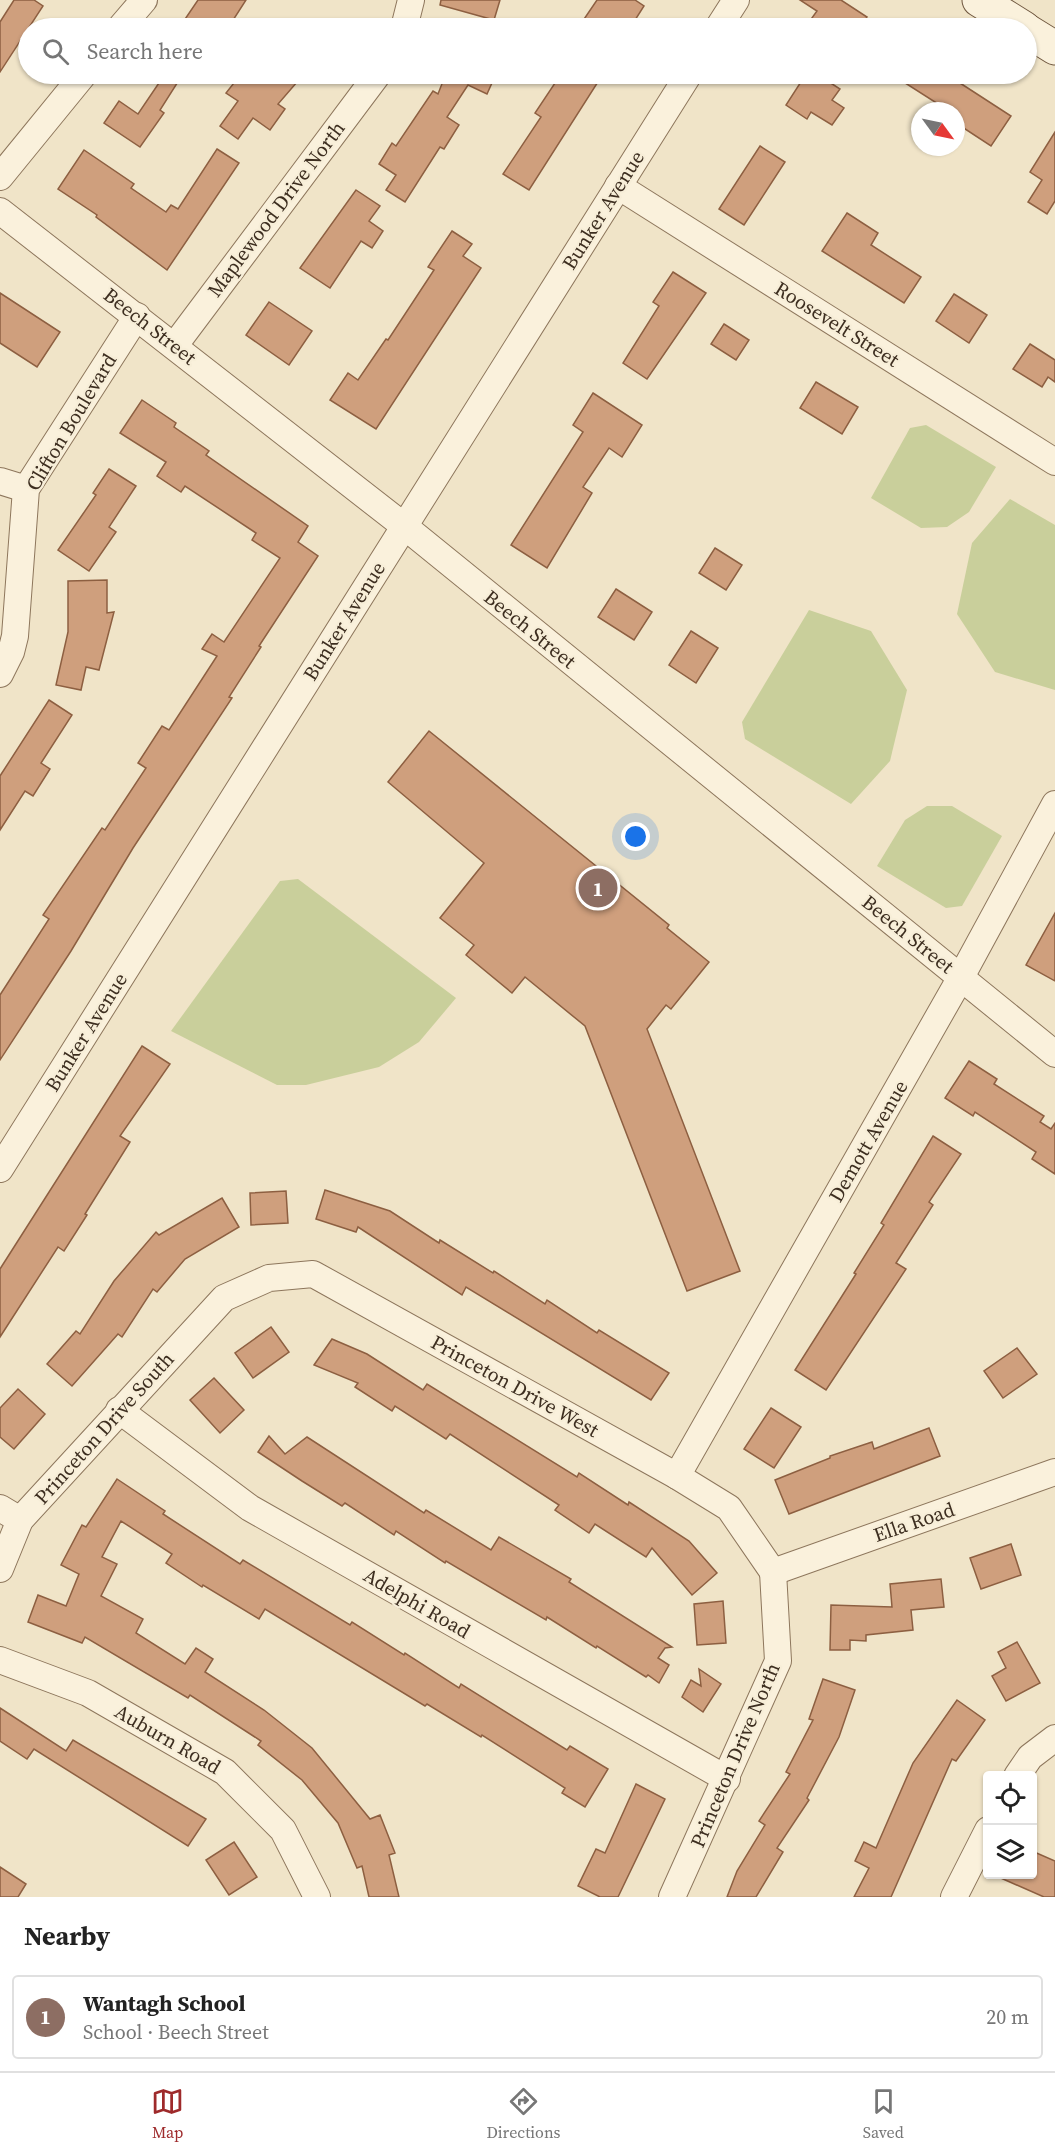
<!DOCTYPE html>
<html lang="en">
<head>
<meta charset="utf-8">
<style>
	body { margin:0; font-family:"Source Serif 4",serif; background:#f2f2f2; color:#222 }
	.controls { position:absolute; right:18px; bottom:18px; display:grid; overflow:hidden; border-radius:6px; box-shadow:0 2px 4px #0004 }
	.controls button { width:54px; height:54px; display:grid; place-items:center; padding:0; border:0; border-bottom:2px solid #e0e0e0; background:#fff; color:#222; font:30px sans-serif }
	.compass { position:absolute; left:911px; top:102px; width:54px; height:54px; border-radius:50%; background:#fff; box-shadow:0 2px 4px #0004; rotate:123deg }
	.you { position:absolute; left:636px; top:837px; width:21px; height:21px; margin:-15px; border:4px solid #fff; border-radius:50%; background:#1a73e8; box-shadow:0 0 0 9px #1a73e833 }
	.badge { display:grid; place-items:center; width:39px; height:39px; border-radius:50%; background:#9e2a2b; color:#fff; font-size:20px; font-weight:700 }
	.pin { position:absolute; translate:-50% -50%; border:3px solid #fff; box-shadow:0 2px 6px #0006 }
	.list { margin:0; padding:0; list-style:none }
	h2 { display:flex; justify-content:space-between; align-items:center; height:78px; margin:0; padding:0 24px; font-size:26px }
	h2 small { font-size:20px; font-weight:400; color:#767676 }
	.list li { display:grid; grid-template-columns:39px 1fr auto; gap:18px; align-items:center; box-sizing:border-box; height:84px; margin:0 12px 12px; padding:0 12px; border:2px solid #e0e0e0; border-radius:6px }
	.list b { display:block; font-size:22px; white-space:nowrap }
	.list p { margin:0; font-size:20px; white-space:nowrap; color:#767676 }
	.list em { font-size:20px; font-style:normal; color:#767676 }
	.icon { flex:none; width:33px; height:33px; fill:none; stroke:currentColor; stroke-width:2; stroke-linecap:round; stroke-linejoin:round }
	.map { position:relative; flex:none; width:1055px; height:1897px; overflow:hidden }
	.search { position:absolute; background:#fff; box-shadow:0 2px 4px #0004; left:18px; right:18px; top:18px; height:66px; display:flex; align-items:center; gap:15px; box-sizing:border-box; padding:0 21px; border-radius:33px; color:#767676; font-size:22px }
	.sheet { height:174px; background:#fff }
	nav { display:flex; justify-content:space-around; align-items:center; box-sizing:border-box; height:84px; border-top:2px solid #e0e0e0; background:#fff; font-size:16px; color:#767676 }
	nav a { display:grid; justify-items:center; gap:3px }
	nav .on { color:#9e2a2b }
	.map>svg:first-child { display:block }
	.pitch { fill:#c9cf9b }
	.building { fill:#cf9f7d; stroke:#8d5f41; stroke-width:1.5 }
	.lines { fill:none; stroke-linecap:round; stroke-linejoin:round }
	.minor-casing { stroke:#8d765c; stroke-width:28 }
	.secondary-casing { stroke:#6f573f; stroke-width:35 }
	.minor { stroke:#faf1dc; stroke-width:26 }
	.secondary { stroke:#faf1dc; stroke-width:33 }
	.labels { text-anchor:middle; stroke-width:4.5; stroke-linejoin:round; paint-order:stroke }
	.street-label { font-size:20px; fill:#3d2e20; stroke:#f7eed8 }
</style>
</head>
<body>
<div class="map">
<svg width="1055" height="1897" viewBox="0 0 1055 1897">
	<rect width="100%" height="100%" fill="#f0e4c8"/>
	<!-- pitch -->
	<g class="pitch">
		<path d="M926 425 996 467 969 512 947 527 921 528 871 498 910 428Z"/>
		<path d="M1010 499 1055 525V690L995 672 957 614 972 543Z"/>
		<path d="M809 610 871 631 907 690 890 761 851 804 745 739 742 722Z"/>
		<path d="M927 806H952L1002 836 962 906 946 908 877 866 905 820Z"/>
		<path d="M298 879 456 998 419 1042 379 1067 306 1085H277L171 1031 280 881Z"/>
	</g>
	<!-- building -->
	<g class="building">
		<path d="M14 0H34L43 6 0 72V22Z"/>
		<path d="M198 0H246L228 28H179Z"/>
		<path d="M441 0H500L494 20 440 5Z"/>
		<path d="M597 0H635L644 6 630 28H578Z"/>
		<path d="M800 0H841L867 17 859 28H819L809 22 817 11Z"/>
		<path d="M165 74H176L181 77 160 110 164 113 140 147 104 123 119 101 138 114Z"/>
		<path d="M241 74H304L278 104 285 109 270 130 253 118 238 139 220 126 238 101 226 93Z"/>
		<path d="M440 74H496L487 94 468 85 447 117 459 125 444 149 440 147 405 202 386 190 396 175 379 164 392 143 396 146 433 91 438 94 445 76Z"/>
		<path d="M561 74H603L529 190 503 174 541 117 535 113Z"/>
		<path d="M806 74H817L840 89 832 100 844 108 832 125 811 112 807 119 786 105Z"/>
		<path d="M891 74H953L963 80 960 83 1011 116 991 146 956 123V111H949Z"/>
		<path d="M1055 132V201L1047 214 1028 202 1042 180 1030 172Z"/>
		<path d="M760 146 785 162 744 225 719 209Z"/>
		<path d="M217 149 239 163 167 270 96 217 97 215 58 189 84 150 134 184 131 188 166 212 171 205 178 209Z"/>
		<path d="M356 190 380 206 369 221 383 231 372 248 361 241 330 288 300 268Z"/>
		<path d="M847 213 878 233 871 245 921 277 904 303 822 251Z"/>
		<path d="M452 231 472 244 463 256 481 268 376 429 330 400 348 373 358 380 386 339 388 340 434 270 428 267Z"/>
		<path d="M673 272 706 293 647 379 623 363 659 306 653 302Z"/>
		<path d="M0 293 60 332 37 367 0 343Z"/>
		<path d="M954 294 987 315 969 343 936 321Z"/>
		<path d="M269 302 312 331 289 365 246 335Z"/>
		<path d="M724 324 749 340 736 360 711 344Z"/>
		<path d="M1030 344 1055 360V382L1048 377 1042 387 1013 369Z"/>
		<path d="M816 382 858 407 842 434 800 408Z"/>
		<path d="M593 393 642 425 622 457 609 448 583 487 592 493 547 568 511 545 583 432 573 425Z"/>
		<path d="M142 400 176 423 174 427 209 451 206 455 308 526 298 542 318 556 259 646 261 647 229 697 232 698 133 848 71 951 0 1060V995L49 919 43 915 102 828 105 830 146 768 138 763 162 726 169 730 217 656 202 649 212 634 224 642 280 558 252 540 256 533 185 486 181 492 157 476 166 462 120 433Z"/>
		<path d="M109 469 136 486 109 527 116 532 89 571 58 550 96 495 93 493Z"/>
		<path d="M715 548 742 565 726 590 699 573Z"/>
		<path d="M107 580V613L114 612 99 670 86 667 81 690 56 685 68 632V581Z"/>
		<path d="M616 589 652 612 634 640 598 617Z"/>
		<path d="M691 631 718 648 696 683 669 665Z"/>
		<path d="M49 700 72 715 41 763 50 769 33 796 25 791 0 830V776Z"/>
		<path d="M429 731 669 925 667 928 709 962 671 1009 666 1005 647 1029 740 1271 687 1291 585 1026 525 977 512 993 466 955 474 945 440 918 484 863 388 782Z"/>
		<path d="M1055 913V981L1026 965Z"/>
		<path d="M142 1046 170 1064 120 1136 130 1142 85 1214 87 1215 64 1251 58 1247 0 1337V1269Z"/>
		<path d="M969 1061 997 1079 994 1084 1044 1116 1040 1122 1051 1129 1055 1123V1174L1032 1159 1036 1152 975 1112 973 1116 945 1098Z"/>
		<path d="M933 1136 961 1154 929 1202 933 1205 896 1263 906 1269 826 1390 795 1370 856 1274 854 1273 884 1225 881 1223Z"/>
		<path d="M325 1190 390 1211 439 1243 440 1240 493 1273 494 1271 545 1304 547 1300 597 1333 599 1330 669 1373 651 1400 466 1287 462 1295 358 1227 356 1232 316 1219Z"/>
		<path d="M286 1191 288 1223 251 1225 250 1193Z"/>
		<path d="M222 1198 239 1227 185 1259 157 1292 153 1289 122 1337 118 1334 72 1386 47 1364 76 1331 80 1334 114 1281 156 1232 159 1235Z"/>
		<path d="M271 1327 289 1352 253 1378 235 1353Z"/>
		<path d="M332 1339 367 1354 423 1390 427 1384 577 1477 579 1473 628 1505 629 1502 689 1541 717 1573 692 1595 652 1548 646 1557 595 1524 589 1533 555 1510 559 1505 450 1434 446 1439 395 1406 392 1411 355 1387 358 1383 314 1365Z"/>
		<path d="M1017 1348 1037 1374 1003 1398 984 1371Z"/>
		<path d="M214 1378 244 1410 220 1433 190 1400Z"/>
		<path d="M18 1389 45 1414 14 1449 0 1437V1408Z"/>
		<path d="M771 1408 801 1427 774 1468 744 1449Z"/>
		<path d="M929 1428 940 1456 789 1514 775 1480 830 1458V1456L872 1442 874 1449Z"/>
		<path d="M269 1436 285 1454 307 1437 424 1513 426 1510 491 1550 499 1537 571 1579 569 1582 672 1647 665 1648 658 1658 669 1665 659 1683 648 1675 646 1677 597 1646 596 1648 547 1617 546 1620 446 1561 445 1563 396 1531 394 1535 345 1503 342 1506 302 1481 258 1452Z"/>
		<path d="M117 1479 165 1511 163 1514 240 1564 243 1560 350 1625 352 1622 404 1655 405 1653 459 1688 461 1684 567 1750 570 1746 608 1769 585 1807 562 1793 565 1788 482 1735 481 1737 427 1704 425 1706 265 1609 259 1619 203 1585 202 1587 166 1563 172 1554 121 1521 102 1557 117 1564 101 1596 143 1619 136 1633 185 1664 196 1648 213 1659 205 1672 264 1710 312 1748 370 1819 380 1815 395 1853 389 1855 399 1897H369L362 1866 357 1868 338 1823 302 1780 258 1745 261 1741 190 1695 188 1698 85 1637 82 1643 28 1622 38 1595 66 1606 79 1574 61 1565 82 1525 86 1527Z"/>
		<path d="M1011 1544 1021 1575 981 1589 970 1558Z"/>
		<path d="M941 1579 944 1607 911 1610 913 1630 866 1635V1641L850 1640V1650H830L831 1605 892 1607 890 1584Z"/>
		<path d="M723 1601 726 1643 697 1645 694 1604Z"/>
		<path d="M1017 1642 1040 1683 1006 1701 992 1676 1006 1668 998 1652Z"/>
		<path d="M699 1669 721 1684 703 1712 682 1697 691 1680 701 1686Z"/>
		<path d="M823 1679 855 1690 839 1737 807 1798 809 1800 777 1848 783 1852 756 1897H727L737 1871 765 1825 759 1821 790 1774 786 1772 813 1720 809 1719Z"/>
		<path d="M957 1700 985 1720 956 1761 952 1759 891 1897H854L869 1868 855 1861 864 1842 876 1848 913 1763Z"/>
		<path d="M0 1708 66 1751 73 1740 206 1819 188 1846 34 1749 27 1759 0 1741Z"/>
		<path d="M636 1784 665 1799 618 1897H600L578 1886 596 1849 605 1853Z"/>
		<path d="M234 1842 257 1877 229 1895 206 1860Z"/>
		<path d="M1032 1851 1055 1861V1897H1044L994 1875H1032Z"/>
		<path d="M0 1867 26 1884 18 1897H0Z"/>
	</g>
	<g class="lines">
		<!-- minor casing -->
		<g class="minor-casing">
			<g id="minor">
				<path d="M120 28 144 0"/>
				<path d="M404 28 411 0"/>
				<path d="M718 28 736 0"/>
				<path d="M0 177 84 74"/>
				<path d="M618 186 1055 462"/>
				<path d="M0 211 404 526 1055 1054"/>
				<path d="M175 345 378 74"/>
				<path d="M0 481 26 489"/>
				<path d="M0 674 11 652 15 636 26 489 137 316"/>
				<path d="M0 1169 689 74"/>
				<path d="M119 1410 250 1508 727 1779"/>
				<path d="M677 1476 961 977 1055 804"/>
				<path d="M0 1508 20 1520"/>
				<path d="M0 1569 20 1520 224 1298 269 1278 313 1274 677 1476 729 1508 773 1572"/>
				<path d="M773 1572 1055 1472"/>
				<path d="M0 1660 88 1693 225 1772 283 1830 317 1897"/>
				<path d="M1017 1776 1030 1757 1055 1738"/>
				<path d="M672 1897 778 1661 773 1572"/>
				<path d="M954 1897 988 1830"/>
			</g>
		</g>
		<!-- secondary casing -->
		<g class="secondary-casing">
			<g id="secondary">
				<path d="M979 0 1024 28"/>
				<path d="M1026 30 1055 48"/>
			</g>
		</g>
		<!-- minor -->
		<use href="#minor" class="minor"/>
		<!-- secondary -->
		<use href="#secondary" class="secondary"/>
	</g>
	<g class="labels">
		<!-- street labels -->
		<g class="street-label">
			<text transform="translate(276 209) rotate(-53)" y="7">Maplewood Drive North</text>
			<text transform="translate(603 210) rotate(-58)" y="7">Bunker Avenue</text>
			<text transform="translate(837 324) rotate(32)" y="7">Roosevelt Street</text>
			<text transform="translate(150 326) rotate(38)" y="7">Beech Street</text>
			<text transform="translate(71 422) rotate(-59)" y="7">Clifton Boulevard</text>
			<text transform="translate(344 621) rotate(-58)" y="7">Bunker Avenue</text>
			<text transform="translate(530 629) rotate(39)" y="7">Beech Street</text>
			<text transform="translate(908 934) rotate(39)" y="7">Beech Street</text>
			<text transform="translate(86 1032) rotate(-58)" y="7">Bunker Avenue</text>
			<text transform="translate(868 1141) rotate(-60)" y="7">Demott Avenue</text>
			<text transform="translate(515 1386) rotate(29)" y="7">Princeton Drive West</text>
			<text transform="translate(104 1428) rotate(-48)" y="7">Princeton Drive South</text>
			<text transform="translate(914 1522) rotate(-19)" y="7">Ella Road</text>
			<text transform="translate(417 1603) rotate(30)" y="7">Adelphi Road</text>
			<text transform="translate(168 1739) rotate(30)" y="7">Auburn Road</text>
			<text transform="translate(735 1755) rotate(-67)" y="7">Princeton Drive North</text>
		</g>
	</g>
</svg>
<div class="controls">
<button><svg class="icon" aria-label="locate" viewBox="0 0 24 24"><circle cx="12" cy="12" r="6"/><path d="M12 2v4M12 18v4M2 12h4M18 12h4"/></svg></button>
<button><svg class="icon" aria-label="layers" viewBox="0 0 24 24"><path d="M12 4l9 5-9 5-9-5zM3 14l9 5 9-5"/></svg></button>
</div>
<svg class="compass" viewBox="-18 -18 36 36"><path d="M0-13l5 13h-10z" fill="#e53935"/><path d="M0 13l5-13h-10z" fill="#767676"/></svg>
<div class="you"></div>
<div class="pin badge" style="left:598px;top:888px;background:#8d6e63">1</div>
<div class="search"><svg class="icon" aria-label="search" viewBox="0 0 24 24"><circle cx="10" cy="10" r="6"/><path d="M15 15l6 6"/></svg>Search here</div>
</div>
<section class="sheet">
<h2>Nearby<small></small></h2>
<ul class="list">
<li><span class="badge" style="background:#8d6e63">1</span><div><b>Wantagh School</b><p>School · Beech Street</p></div><em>20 m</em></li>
</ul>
</section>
<nav>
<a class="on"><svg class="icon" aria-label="map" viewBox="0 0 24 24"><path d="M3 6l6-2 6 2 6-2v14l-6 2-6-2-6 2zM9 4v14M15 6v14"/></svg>Map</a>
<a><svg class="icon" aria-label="directions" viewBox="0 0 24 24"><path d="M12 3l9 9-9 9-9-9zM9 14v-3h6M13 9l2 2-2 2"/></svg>Directions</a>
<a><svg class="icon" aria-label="saved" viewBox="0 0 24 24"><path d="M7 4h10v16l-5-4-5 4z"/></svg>Saved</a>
</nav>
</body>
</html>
